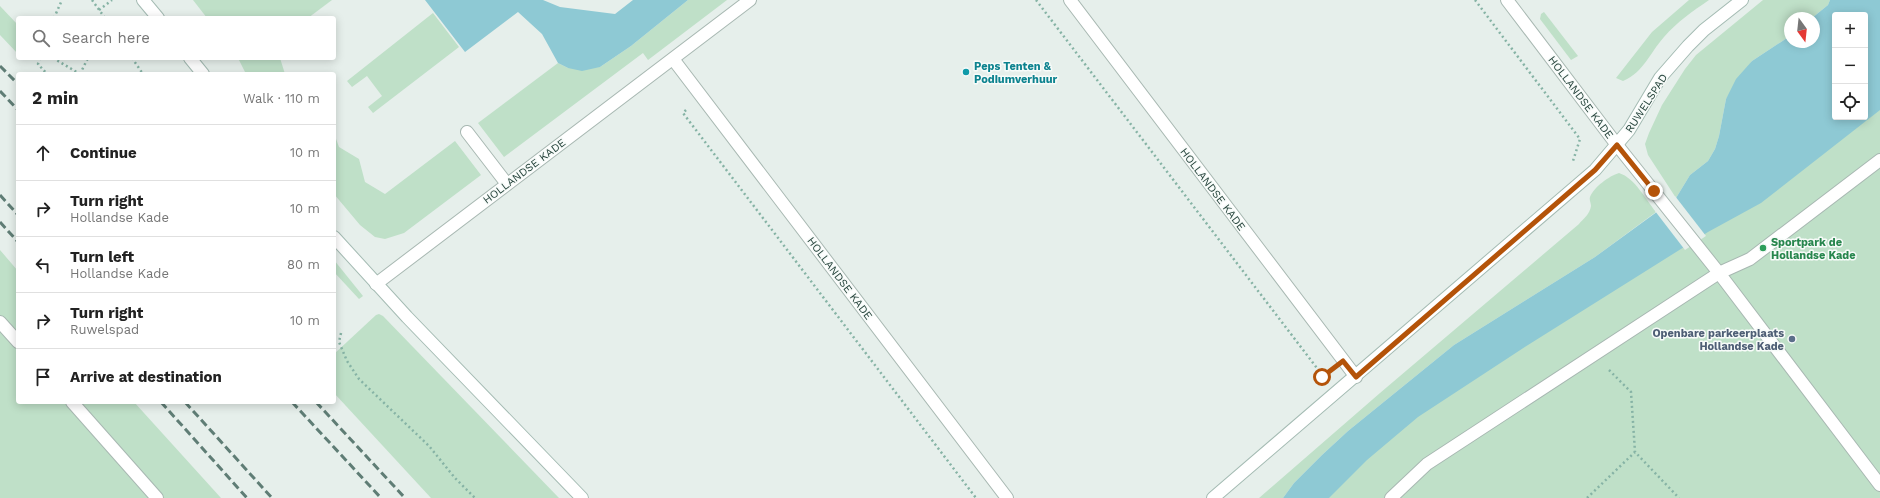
<!DOCTYPE html>
<html lang="en">
<head>
<meta charset="utf-8">
<style>
	body { margin:0; font-family:"Work Sans",sans-serif; background:#f2f2f2; color:#222 }
	.controls { position:absolute; right:12px; top:12px; display:grid; overflow:hidden; border-radius:4px; box-shadow:0 2px 10px #0003 }
	.controls button { width:36px; height:36px; display:grid; place-items:center; padding:0; border:0; border-bottom:1px solid #e0e0e0; background:#fff; color:#222; font:20px sans-serif }
	.compass { position:absolute; left:1784px; top:12px; width:36px; height:36px; border-radius:50%; background:#fff; box-shadow:0 2px 10px #0003; rotate:165deg }
	.stop { position:absolute; width:12px; height:12px; margin:-9px; border:3px solid #b45309; border-radius:50%; background:#fff }
	.stop.end { background:#b45309; border-color:#fff; box-shadow:0 1px 4px #0008 }
	.list { margin:0; padding:0; list-style:none }
	h2 { display:flex; justify-content:space-between; align-items:center; height:52px; margin:0; padding:0 16px; font-size:17px }
	h2 small { font-size:13px; font-weight:400; color:#767676 }
	.list li { display:grid; grid-template-columns:26px 1fr auto; gap:12px; align-items:center; box-sizing:border-box; height:56px; padding:0 16px; border-top:1px solid #e0e0e0 }
	.list b { display:block; font-size:15px; white-space:nowrap }
	.list p { margin:0; font-size:13px; white-space:nowrap; color:#767676 }
	.list em { font-size:13px; font-style:normal; color:#767676 }
	.icon { flex:none; width:22px; height:22px; fill:none; stroke:currentColor; stroke-width:2; stroke-linecap:round; stroke-linejoin:round }
	.map { position:relative; flex:none; width:1880px; height:498px; overflow:hidden }
	.search { position:absolute; background:#fff; box-shadow:0 2px 10px #0003; left:16px; top:16px; width:320px; height:44px; display:flex; align-items:center; gap:10px; box-sizing:border-box; padding:0 14px; border-radius:4px; color:#767676; font-size:15px }
	.panel { position:absolute; background:#fff; box-shadow:0 2px 10px #0003; left:16px; top:72px; width:320px; height:332px; border-radius:4px }
	.map>svg:first-child { display:block }
	.green { fill:#bfe0c8 }
	.water { fill:#8ec9d4; fill-rule:evenodd }
	.pier { fill:#e6efeb }
	.lines { fill:none; stroke-linecap:round; stroke-linejoin:round }
	.lane-casing { stroke:#a8b8b2; stroke-width:14 }
	.street-casing { stroke:#a8b8b2; stroke-width:14 }
	.secondary-casing { stroke:#a4bbb3; stroke-width:14 }
	.path { stroke:#86b3a5; stroke-width:2.5; stroke-dasharray:2 3; stroke-linecap:butt }
	.lane { stroke:#fff; stroke-width:12 }
	.street { stroke:#fff; stroke-width:12 }
	.secondary { stroke:#fff; stroke-width:12 }
	.rail { stroke:#5f7d75; stroke-width:3; stroke-dasharray:8 4; stroke-linecap:butt }
	.route { stroke:#b45309; stroke-width:5 }
	.culture-dot { fill:#0f9aa8; stroke:#f7fbf9; stroke-width:1.5 }
	.leisure-dot { fill:#2e9e5b; stroke:#f7fbf9; stroke-width:1.5 }
	.service-dot { fill:#5c6f8a; stroke:#f7fbf9; stroke-width:1.5 }
	.labels { text-anchor:middle; stroke-width:3; stroke-linejoin:round; paint-order:stroke }
	.culture-label { font-size:11px; font-weight:bold; fill:#0d838f; stroke:#f7fbf9; text-anchor:start }
	.street-label { font-size:11px; fill:#24423a; stroke:#f7fbf9 }
	.leisure-label { font-size:11px; font-weight:bold; fill:#27864d; stroke:#f7fbf9; text-anchor:start }
	.service-label { font-size:11px; font-weight:bold; fill:#4e5e75; stroke:#f7fbf9; text-anchor:end }
</style>
</head>
<body>
<div class="map">
<svg width="1880" height="498" viewBox="0 0 1880 498">
	<rect width="100%" height="100%" fill="#e6efeb"/>
	<!-- green -->
	<g class="green">
		<path d="M193 0H332L308 18H207Z"/>
		<path d="M688 0H727L648 60 643 53 504 157 478 123 558 63 568 68 600 67 631 46Z"/>
		<path d="M1689 0H1709C1693 11 1677 22 1664 37 1649 54 1644 72 1623 81L1616 78 1652 32Z"/>
		<path d="M1763 0H1830L1828 5 1812 18H1790V36L1752 61 1726 99 1719 136 1715 149 1708 161 1690 175 1676 198 1648 155 1645 144 1649 133 1662 105 1685 69 1696 55Z"/>
		<path d="M1880 0V498H1305L1317 482 1835 117H1865V15Z"/>
		<path d="M0 6 18 25V54L0 35Z"/>
		<path d="M1544 12 1578 56 1571 60 1540 19 1541 14Z"/>
		<path d="M433 13 459 47 373 113 368 107 382 96 367 76 352 87 347 81Z"/>
		<path d="M238 58H280L285 74H246Z"/>
		<path d="M335 136 339 147 359 159 365 182 385 194 455 141 481 175 404 233 385 239 375 237 360 225 334 194V137Z"/>
		<path d="M1619 173C1635 178 1646 200 1656 212L1595 257 1454 345 1348 431 1322 455 1294 483 1283 498H1259L1380 393 1579 224C1583 219 1590 214 1591 206 1591 203 1589 200 1590 197 1594 187 1609 176 1619 173Z"/>
		<path d="M0 250 18 271V402H134L221 498H0Z"/>
		<path d="M334 260 363 296 359 299 334 272Z"/>
		<path d="M379 314 383 316 559 498H431L334 393V354L376 315Z"/>
	</g>
	<!-- water -->
	<g class="water">
		<path d="M425 0H543L560 7 615 14 633 0H688L631 46 600 67 582 71 568 68 558 63 542 34 518 12 465 52Z"/>
		<path d="M1830 0H1880V110L1761 203 1708 232 1528 345 1418 417 1367 460 1329 498H1283L1294 483 1322 455 1348 431 1454 345 1595 257 1676 198 1690 175 1708 161 1715 149 1719 136 1726 99 1736 79 1752 61 1790 36V42H1814V18H1812L1828 5ZM1835 15H1865V117H1835Z"/>
	</g>
	<!-- pier -->
	<path class="pier" d="M1675 196 1706 236 1685 250 1655 211Z"/>
	<g class="lines">
		<!-- lane casing -->
		<g class="lane-casing">
			<g id="lane">
				<path d="M467 132 507 184"/>
				<path d="M1617 145 1719 273 1880 485"/>
				<path d="M0 322 18 342"/>
				<path d="M72 402 157 498"/>
				<path d="M1391 498 1427 464 1719 273 1750 259 1880 160"/>
			</g>
		</g>
		<!-- street casing -->
		<g class="street-casing">
			<g id="street">
				<path d="M1070 0 1356 377"/>
				<path d="M1507 0 1617 145"/>
				<path d="M673 59 1007 498"/>
				<path d="M376 284 750 0"/>
			</g>
		</g>
		<!-- secondary casing -->
		<g class="secondary-casing">
			<g id="secondary">
				<path d="M143 0 158 18"/>
				<path d="M190 58 203 74"/>
				<path d="M334 237 407 317 582 498"/>
				<path d="M1213 498 1595 170 1629 130 1660 78 1688 46 1704 30 1742 0"/>
			</g>
		</g>
		<!-- path -->
		<g class="path">
			<path d="M92 0 105 18"/>
			<path d="M1036 0 1323 376"/>
			<path d="M1475 0 1580 139 1573 161"/>
			<path d="M99 10 112 0"/>
			<path d="M54 18 62 0"/>
			<path d="M40 58 38 64 47 74"/>
			<path d="M53 58 80 74"/>
			<path d="M132 58 143 74"/>
			<path d="M80 74 88 58"/>
			<path d="M686 110 683 113 976 498"/>
			<path d="M341 333 339 342 347 361 359 379 429 446 455 478 475 498"/>
			<path d="M1609 370 1631 392 1635 452"/>
			<path d="M1587 498 1635 452 1679 498"/>
		</g>
		<!-- lane -->
		<use href="#lane" class="lane"/>
		<!-- street -->
		<use href="#street" class="street"/>
		<!-- secondary -->
		<use href="#secondary" class="secondary"/>
		<!-- rail -->
		<g class="rail">
			<path d="M0 66 18 84"/>
			<path d="M0 91 18 110"/>
			<path d="M0 195 18 215"/>
			<path d="M0 222 18 242"/>
			<path d="M161 402 247 498"/>
			<path d="M185 402 272 498"/>
			<path d="M292 402 381 498"/>
			<path d="M316 402 405 498"/>
		</g>
	</g>
	<g class="lines">
		<!-- route -->
		<path class="route" d="M1322 377 1343 361 1356 377 1595 170 1617 145 1654 191"/>
	</g>
	<!-- markers -->
	<circle class="culture-dot" cx="966" cy="72" r="4"/>
	<circle class="leisure-dot" cx="1763" cy="248" r="4"/>
	<circle class="service-dot" cx="1792" cy="339" r="4"/>
	<g class="labels">
		<!-- culture labels -->
		<g class="culture-label">
			<text x="974" y="70">Peps Tenten &amp;<tspan x="974" dy="13">Podiumverhuur</tspan></text>
		</g>
		<!-- street labels -->
		<g class="street-label">
			<text transform="translate(1581 97) rotate(53)" y="4">HOLLANDSE KADE</text>
			<text transform="translate(1646 103) rotate(-57)" y="4">RUWELSPAD</text>
			<text transform="translate(524 171) rotate(-37)" y="4">HOLLANDSE KADE</text>
			<text transform="translate(1213 189) rotate(53)" y="4">HOLLANDSE KADE</text>
			<text transform="translate(840 278) rotate(53)" y="4">HOLLANDSE KADE</text>
		</g>
		<!-- leisure labels -->
		<g class="leisure-label">
			<text x="1771" y="246">Sportpark de<tspan x="1771" dy="13">Hollandse Kade</tspan></text>
		</g>
		<!-- service labels -->
		<g class="service-label">
			<text x="1784" y="337">Openbare parkeerplaats<tspan x="1784" dy="13">Hollandse Kade</tspan></text>
		</g>
	</g>
</svg>
<div class="controls">
<button>+</button>
<button>−</button>
<button><svg class="icon" aria-label="locate" viewBox="0 0 24 24"><circle cx="12" cy="12" r="6"/><path d="M12 2v4M12 18v4M2 12h4M18 12h4"/></svg></button>
</div>
<svg class="compass" viewBox="-18 -18 36 36"><path d="M0-13l5 13h-10z" fill="#e53935"/><path d="M0 13l5-13h-10z" fill="#767676"/></svg>
<div class="stop" style="left:1322px;top:377px"></div>
<div class="stop end" style="left:1654px;top:191px"></div>
<div class="search"><svg class="icon" aria-label="search" viewBox="0 0 24 24"><circle cx="10" cy="10" r="6"/><path d="M15 15l6 6"/></svg>Search here</div>
<section class="panel">
<h2>2 min<small>Walk · 110 m</small></h2>
<ul class="list">
<li><svg class="icon" aria-label="ahead" viewBox="0 0 24 24"><path d="M12 20V5M6 11l6-6 6 6"/></svg><div><b>Continue</b></div><em>10 m</em></li>
<li><svg class="icon" aria-label="right" viewBox="0 0 24 24"><path d="M7 20v-9h11M14 6l5 5-5 5"/></svg><div><b>Turn right</b><p>Hollandse Kade</p></div><em>10 m</em></li>
<li><svg class="icon" aria-label="left" viewBox="0 0 24 24"><path d="M17 20v-9H6M10 6l-5 5 5 5"/></svg><div><b>Turn left</b><p>Hollandse Kade</p></div><em>80 m</em></li>
<li><svg class="icon" aria-label="right" viewBox="0 0 24 24"><path d="M7 20v-9h11M14 6l5 5-5 5"/></svg><div><b>Turn right</b><p>Ruwelspad</p></div><em>10 m</em></li>
<li><svg class="icon" aria-label="arrive" viewBox="0 0 24 24"><path d="M6 21V4h12l-3 4 3 4H6"/></svg><div><b>Arrive at destination</b></div></li>
</ul>
</section>
</div>
</body>
</html>
